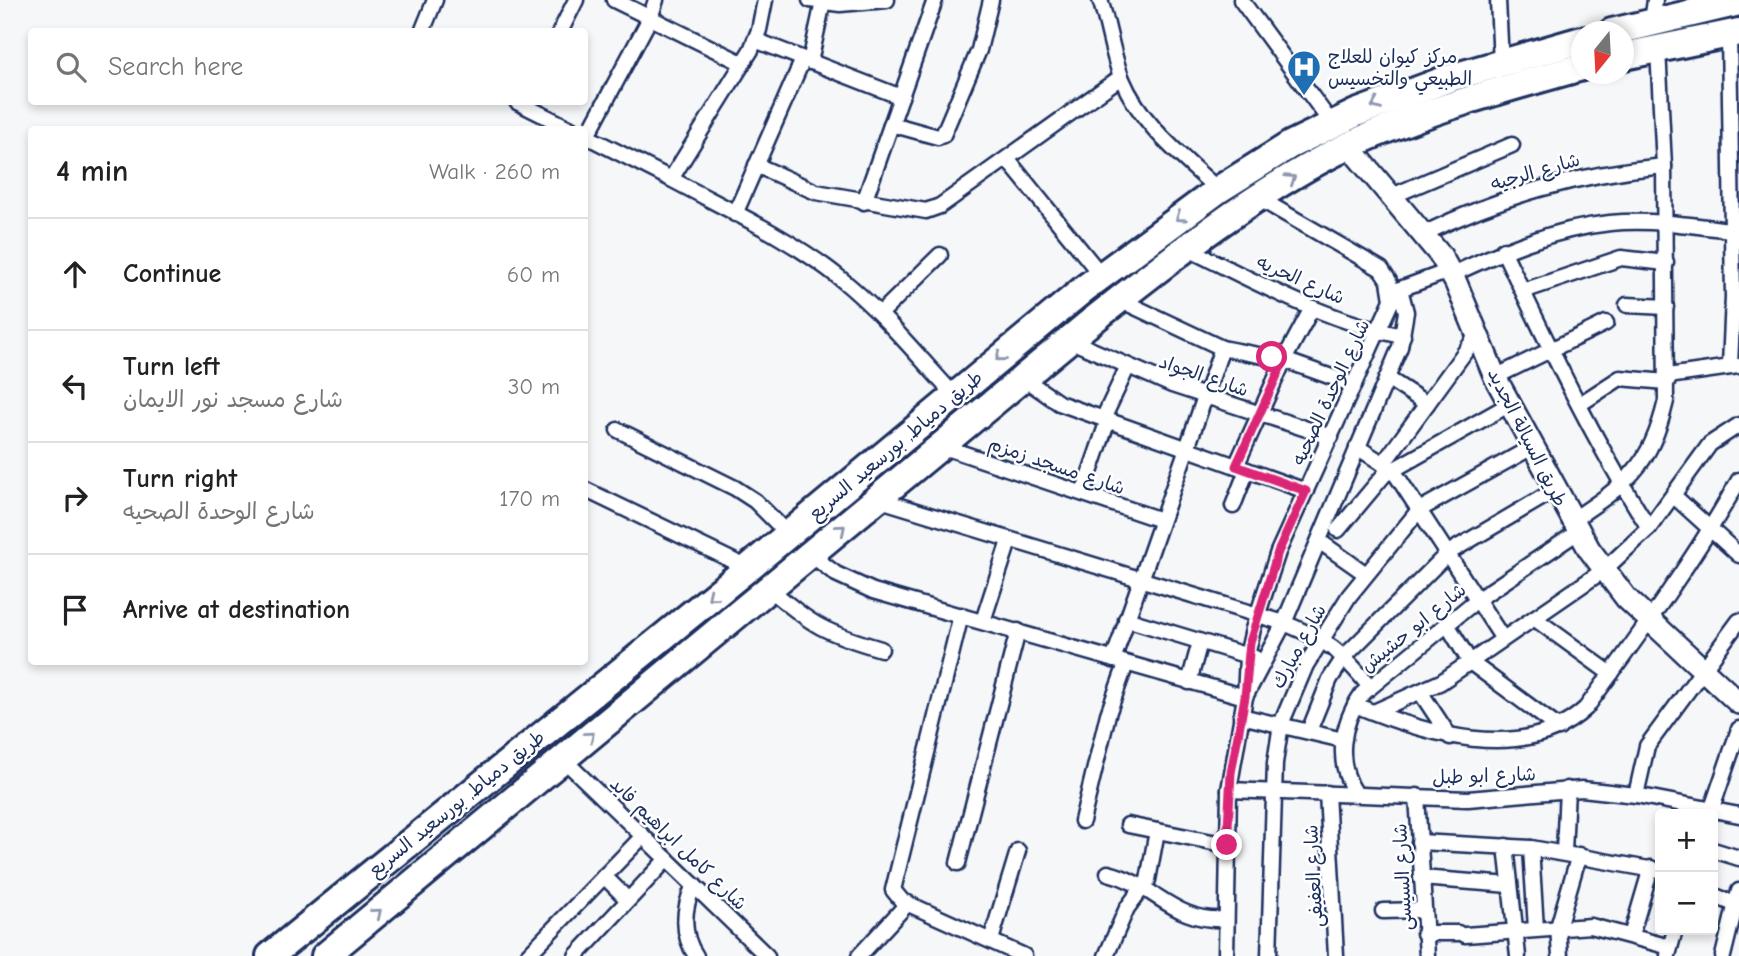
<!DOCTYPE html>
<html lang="en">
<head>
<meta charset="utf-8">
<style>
	body { margin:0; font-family:"Comic Neue","Playpen Sans Arabic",sans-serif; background:#f2f2f2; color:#202124 }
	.controls { position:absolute; right:21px; bottom:21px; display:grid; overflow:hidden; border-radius:7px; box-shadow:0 4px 10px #0003 }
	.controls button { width:63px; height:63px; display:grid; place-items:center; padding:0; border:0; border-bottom:2px solid #e0e0e0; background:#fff; color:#202124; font:35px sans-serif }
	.compass { position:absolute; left:1571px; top:21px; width:63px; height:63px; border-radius:50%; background:#fff; box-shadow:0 4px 10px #0003; rotate:198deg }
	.stop { position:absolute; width:21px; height:21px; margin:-16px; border:5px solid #db2777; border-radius:50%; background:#fff }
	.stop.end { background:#db2777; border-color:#fff; box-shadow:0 2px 7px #0008 }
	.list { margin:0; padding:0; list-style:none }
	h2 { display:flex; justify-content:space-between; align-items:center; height:91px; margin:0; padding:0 28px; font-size:30px }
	h2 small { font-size:23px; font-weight:400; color:#757577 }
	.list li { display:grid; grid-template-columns:46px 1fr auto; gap:21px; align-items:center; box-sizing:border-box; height:112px; padding:0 28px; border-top:2px solid #e0e0e0 }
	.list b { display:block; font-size:26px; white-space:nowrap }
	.list p { margin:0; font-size:23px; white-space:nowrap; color:#757577 }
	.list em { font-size:23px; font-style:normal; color:#757577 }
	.icon { flex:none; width:38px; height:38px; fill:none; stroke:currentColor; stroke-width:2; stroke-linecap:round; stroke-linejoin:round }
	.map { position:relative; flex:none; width:1739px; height:956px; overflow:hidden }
	.search { position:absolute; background:#fff; box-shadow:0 4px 10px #0003; left:28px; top:28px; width:560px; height:77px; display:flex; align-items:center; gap:18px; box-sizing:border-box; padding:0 24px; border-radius:7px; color:#757577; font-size:26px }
	.panel { position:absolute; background:#fff; box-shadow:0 4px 10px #0003; left:28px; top:126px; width:560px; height:539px; border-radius:7px }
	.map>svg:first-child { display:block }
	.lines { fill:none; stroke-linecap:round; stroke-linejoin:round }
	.street-casing { stroke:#1b2f5e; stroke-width:19 }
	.secondary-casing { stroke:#1b2f5e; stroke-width:26 }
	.highway-casing { stroke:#1b2f5e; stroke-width:32 }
	.street { stroke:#fff; stroke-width:14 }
	.secondary { stroke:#fff; stroke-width:21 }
	.highway { stroke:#fff; stroke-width:26 }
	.oneway { stroke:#8d97ae }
	.route { stroke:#db2777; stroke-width:9 }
	.labels { text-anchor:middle; stroke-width:5; stroke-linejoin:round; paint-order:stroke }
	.poi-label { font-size:19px; fill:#1b2f5e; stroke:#fff; text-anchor:start }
	.street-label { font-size:19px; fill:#1b2f5e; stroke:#fff }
</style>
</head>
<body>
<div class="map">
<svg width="1739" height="956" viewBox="0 0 1739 956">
	<rect width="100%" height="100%" fill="#f6f7f9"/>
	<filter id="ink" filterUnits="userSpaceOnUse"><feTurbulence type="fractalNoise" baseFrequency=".0143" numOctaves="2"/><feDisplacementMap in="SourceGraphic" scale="14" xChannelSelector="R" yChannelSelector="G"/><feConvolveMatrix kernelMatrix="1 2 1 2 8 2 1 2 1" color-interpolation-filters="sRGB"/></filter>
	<g filter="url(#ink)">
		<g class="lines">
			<!-- street casing -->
			<g class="street-casing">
				<g id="street">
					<path d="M614 0 742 63"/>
					<path d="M765 0 759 30 751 50 671 179C728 210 791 238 841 279 883 313 917 355 953 394"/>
					<path d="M810 0 840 4 887 0"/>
					<path d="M1100 0C1109 26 1112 54 1122 79 1141 125 1183 157 1218 190"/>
					<path d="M1241 0 1332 124"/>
					<path d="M1498 0 1501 63"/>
					<path d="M1652 22 1655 0"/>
					<path d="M422 32 435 0"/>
					<path d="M560 32 576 0"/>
					<path d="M1729 34 1733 297 1730 366"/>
					<path d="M755 40 901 97"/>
					<path d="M810 62 823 2"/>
					<path d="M517 102 573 130"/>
					<path d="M891 124 938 137 943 135 979 50 991 0"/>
					<path d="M584 135 671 179"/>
					<path d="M587 136 650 18 656 0"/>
					<path d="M1007 159 1101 275"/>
					<path d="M756 165 816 192 926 211 940 206 1121 77"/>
					<path d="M1392 196 1512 145"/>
					<path d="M864 202 935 0"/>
					<path d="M735 214 803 59"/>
					<path d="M1423 234C1501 196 1577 174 1664 166"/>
					<path d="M1188 249C1257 282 1327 322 1403 336"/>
					<path d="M1503 250C1548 345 1593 440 1649 528"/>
					<path d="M1451 275C1502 251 1553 229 1610 223 1653 219 1696 226 1739 231"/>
					<path d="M1523 291 1621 258 1666 263"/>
					<path d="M1392 292 1449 271"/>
					<path d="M1120 300 1222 348 1284 360 1354 385"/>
					<path d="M1627 305 1666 307"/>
					<path d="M880 314 940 255"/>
					<path d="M1069 340 1172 385 1331 437"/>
					<path d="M1668 376 1738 366"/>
					<path d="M1495 377 1606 323"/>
					<path d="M1023 378 1059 403 1306 491"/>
					<path d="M1387 378 1427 404"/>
					<path d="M1580 404 1620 378 1667 382"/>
					<path d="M1103 419 1128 366"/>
					<path d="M618 430 735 488 755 501 788 534"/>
					<path d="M941 446 1161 520"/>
					<path d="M1357 447 1393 470 1503 639"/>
					<path d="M1383 464 1478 334"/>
					<path d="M1236 466 1284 360 1312 308"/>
					<path d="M584 489 748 568"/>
					<path d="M1083 493 1108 420"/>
					<path d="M1674 496 1739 555"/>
					<path d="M877 499 1284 623C1328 641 1340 650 1370 687"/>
					<path d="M1233 506 1247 470"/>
					<path d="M1571 521C1626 484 1650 468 1666 401L1664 166 1658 49"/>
					<path d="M1338 530 1384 475 1510 404"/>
					<path d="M1319 541 1366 574"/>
					<path d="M810 554 836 574 873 591 1245 697 1284 623 1400 347 1406 312 1400 289"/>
					<path d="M769 588C812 626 826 633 881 649"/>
					<path d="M961 615 893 890 902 901 1024 956"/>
					<path d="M1534 618 1611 674"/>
					<path d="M1126 619 1255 658"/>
					<path d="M983 621 1009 541"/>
					<path d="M1447 624 1470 662 1559 728"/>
					<path d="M1113 660 1222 348"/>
					<path d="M1189 682 1200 642"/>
					<path d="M1421 693 1450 737"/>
					<path d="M1355 705C1423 733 1524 766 1586 708 1640 634 1694 560 1739 480"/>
					<path d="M1374 712 1441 682 1604 570 1649 528 1710 444 1739 425"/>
					<path d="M1241 716 1343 740"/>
					<path d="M1309 731 1330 679 1345 656 1448 553 1555 490"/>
					<path d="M563 759 767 956"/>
					<path d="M1229 790 1468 799 1582 789 1636 795 1739 815"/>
					<path d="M1327 793 1336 956"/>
					<path d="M1356 794C1335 763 1341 724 1362 694L1478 599 1578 532"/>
					<path d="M1636 795 1647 746 1739 621"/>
					<path d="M1417 796 1427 956"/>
					<path d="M1710 814 1739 729"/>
					<path d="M1082 821 1108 714 1126 664"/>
					<path d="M1128 825 1227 845"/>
					<path d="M1419 842 1531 848 1660 871"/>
					<path d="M1506 846 1518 956"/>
					<path d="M1531 848 1536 929"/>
					<path d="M1713 850 1739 858"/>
					<path d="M1564 852 1567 789"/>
					<path d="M958 863 1018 631"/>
					<path d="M1108 873C1155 884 1173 923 1226 919"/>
					<path d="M604 876 627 899"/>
					<path d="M1421 878 1510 885"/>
					<path d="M694 885C683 908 681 934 696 956"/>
					<path d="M1713 895 1739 906"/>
					<path d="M1383 911 1422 910"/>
					<path d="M1424 933H1458"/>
					<path d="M1465 935 1591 926 1670 947"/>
					<path d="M1631 936 1651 868"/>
					<path d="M991 940 1018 851"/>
					<path d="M1668 955 1675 930"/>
					<path d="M527 956 643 836"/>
					<path d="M576 956 667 859"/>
					<path d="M859 956 908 903"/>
					<path d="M1106 956 1127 908 1148 880 1157 831"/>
					<path d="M1226 956 1229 790 1245 697 1247 656 1253 629 1278 552 1392 300 1389 281 1381 269 1260 199"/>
					<path d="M1269 956 1275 763 1281 724 1306 665 1349 596 1419 510 1532 447"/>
					<path d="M1560 956 1558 927 1579 855"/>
					<path d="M1723 956 1739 891"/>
				</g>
			</g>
			<!-- secondary casing -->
			<g class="secondary-casing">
				<path id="secondary" d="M1349 146 1441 256 1456 283 1495 377 1589 549 1626 598 1739 703"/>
			</g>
			<!-- highway casing -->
			<g class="highway-casing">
				<g id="highway">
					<path d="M1612 32 1739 2"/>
					<path d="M1624 56 1739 32"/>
					<path d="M270 956 748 568 1085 288 1218 190 1290 145 1356 113 1450 78 1582 40"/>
					<path d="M325 956 1087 325C1165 263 1261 187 1350 145 1424 111 1503 89 1582 67"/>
				</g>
			</g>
			<!-- street -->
			<use href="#street" class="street"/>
			<!-- secondary -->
			<use href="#secondary" class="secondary"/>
			<!-- highway -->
			<use href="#highway" class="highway"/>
		</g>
		<!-- one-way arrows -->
		<defs><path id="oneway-chevron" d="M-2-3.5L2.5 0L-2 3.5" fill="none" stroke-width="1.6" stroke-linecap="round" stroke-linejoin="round" transform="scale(1.75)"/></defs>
		<g class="oneway">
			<use href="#oneway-chevron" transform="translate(1376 105) rotate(158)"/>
			<use href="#oneway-chevron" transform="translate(1291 179) rotate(-33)"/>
			<use href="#oneway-chevron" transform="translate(1180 217) rotate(145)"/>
			<use href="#oneway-chevron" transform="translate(1000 357) rotate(141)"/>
			<use href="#oneway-chevron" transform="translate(841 529) rotate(-40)"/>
			<use href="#oneway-chevron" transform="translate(712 596) rotate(141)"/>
			<use href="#oneway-chevron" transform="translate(590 736) rotate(-40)"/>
			<use href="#oneway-chevron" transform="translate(377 913) rotate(-40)"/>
		</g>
	</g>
	<g class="lines" filter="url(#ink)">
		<!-- route -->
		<path class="route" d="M1227 845 1231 773 1245 697 1250 642 1278 552 1306 491 1236 466 1284 360 1272 357"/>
	</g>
	<!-- icons -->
	<defs>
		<g id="hospital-pin" transform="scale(1.75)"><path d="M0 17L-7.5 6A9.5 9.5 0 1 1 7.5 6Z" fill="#1f6fb2" stroke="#fff"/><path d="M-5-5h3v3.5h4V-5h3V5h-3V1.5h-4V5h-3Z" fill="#fff"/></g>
	</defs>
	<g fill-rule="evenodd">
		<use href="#hospital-pin" x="1304" y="67"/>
	</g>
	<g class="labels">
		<!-- poi labels -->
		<g class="poi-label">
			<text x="1328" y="63">مركز كيوان للعلاج<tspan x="1328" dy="22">الطبيعي والتخسيس</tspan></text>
		</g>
		<!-- street labels -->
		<g class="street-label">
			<text transform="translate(1535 171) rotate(-16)" y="7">شارع الرجيه</text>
			<text transform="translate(1301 279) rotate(24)" y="7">شارع الحريه</text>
			<text transform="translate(1204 375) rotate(19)" y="7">شارع الجواد</text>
			<text transform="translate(1330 392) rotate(-65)" y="7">شارع الوحدة الصحيه</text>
			<text transform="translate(1528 437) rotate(63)" y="7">طريق السيالة الجديد</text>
			<text transform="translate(895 445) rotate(-40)" y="7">طريق دمياط, بورسعيد السريع</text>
			<text transform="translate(1057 465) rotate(19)" y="7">شارع مسجد زمزم</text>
			<text transform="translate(1413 627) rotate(-39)" y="7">شارع ابو حشيش</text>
			<text transform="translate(1298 646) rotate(-61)" y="7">شارع مبارك</text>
			<text transform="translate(1484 775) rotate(-2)" y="7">شارع ابو طبل</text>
			<text transform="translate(456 803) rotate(-39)" y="7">طريق دمياط, بورسعيد السريع</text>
			<text transform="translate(679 843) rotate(44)" y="7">شارع كامل ابراهيم فايد</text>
			<text transform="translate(1313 876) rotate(-93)" y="7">شارع العفيفى</text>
			<text transform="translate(1402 877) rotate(-93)" y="7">شارع السيسى</text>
		</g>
	</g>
</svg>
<div class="controls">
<button>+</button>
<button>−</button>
</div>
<svg class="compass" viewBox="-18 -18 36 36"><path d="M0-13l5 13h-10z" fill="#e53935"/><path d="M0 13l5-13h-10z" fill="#757577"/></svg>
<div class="stop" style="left:1272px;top:357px"></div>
<div class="stop end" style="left:1227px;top:845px"></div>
<div class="search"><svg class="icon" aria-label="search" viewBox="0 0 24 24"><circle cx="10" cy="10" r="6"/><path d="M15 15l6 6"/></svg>Search here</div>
<section class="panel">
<h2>4 min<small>Walk · 260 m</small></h2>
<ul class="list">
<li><svg class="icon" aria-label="ahead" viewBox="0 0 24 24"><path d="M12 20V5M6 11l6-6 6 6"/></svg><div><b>Continue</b></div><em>60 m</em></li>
<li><svg class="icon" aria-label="left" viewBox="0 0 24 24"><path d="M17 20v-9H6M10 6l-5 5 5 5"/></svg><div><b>Turn left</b><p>شارع مسجد نور الايمان</p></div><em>30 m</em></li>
<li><svg class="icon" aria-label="right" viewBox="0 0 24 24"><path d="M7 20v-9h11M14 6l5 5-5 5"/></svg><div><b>Turn right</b><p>شارع الوحدة الصحيه</p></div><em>170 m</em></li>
<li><svg class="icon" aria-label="arrive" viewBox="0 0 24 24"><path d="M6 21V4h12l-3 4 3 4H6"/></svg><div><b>Arrive at destination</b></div></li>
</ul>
</section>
</div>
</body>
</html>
